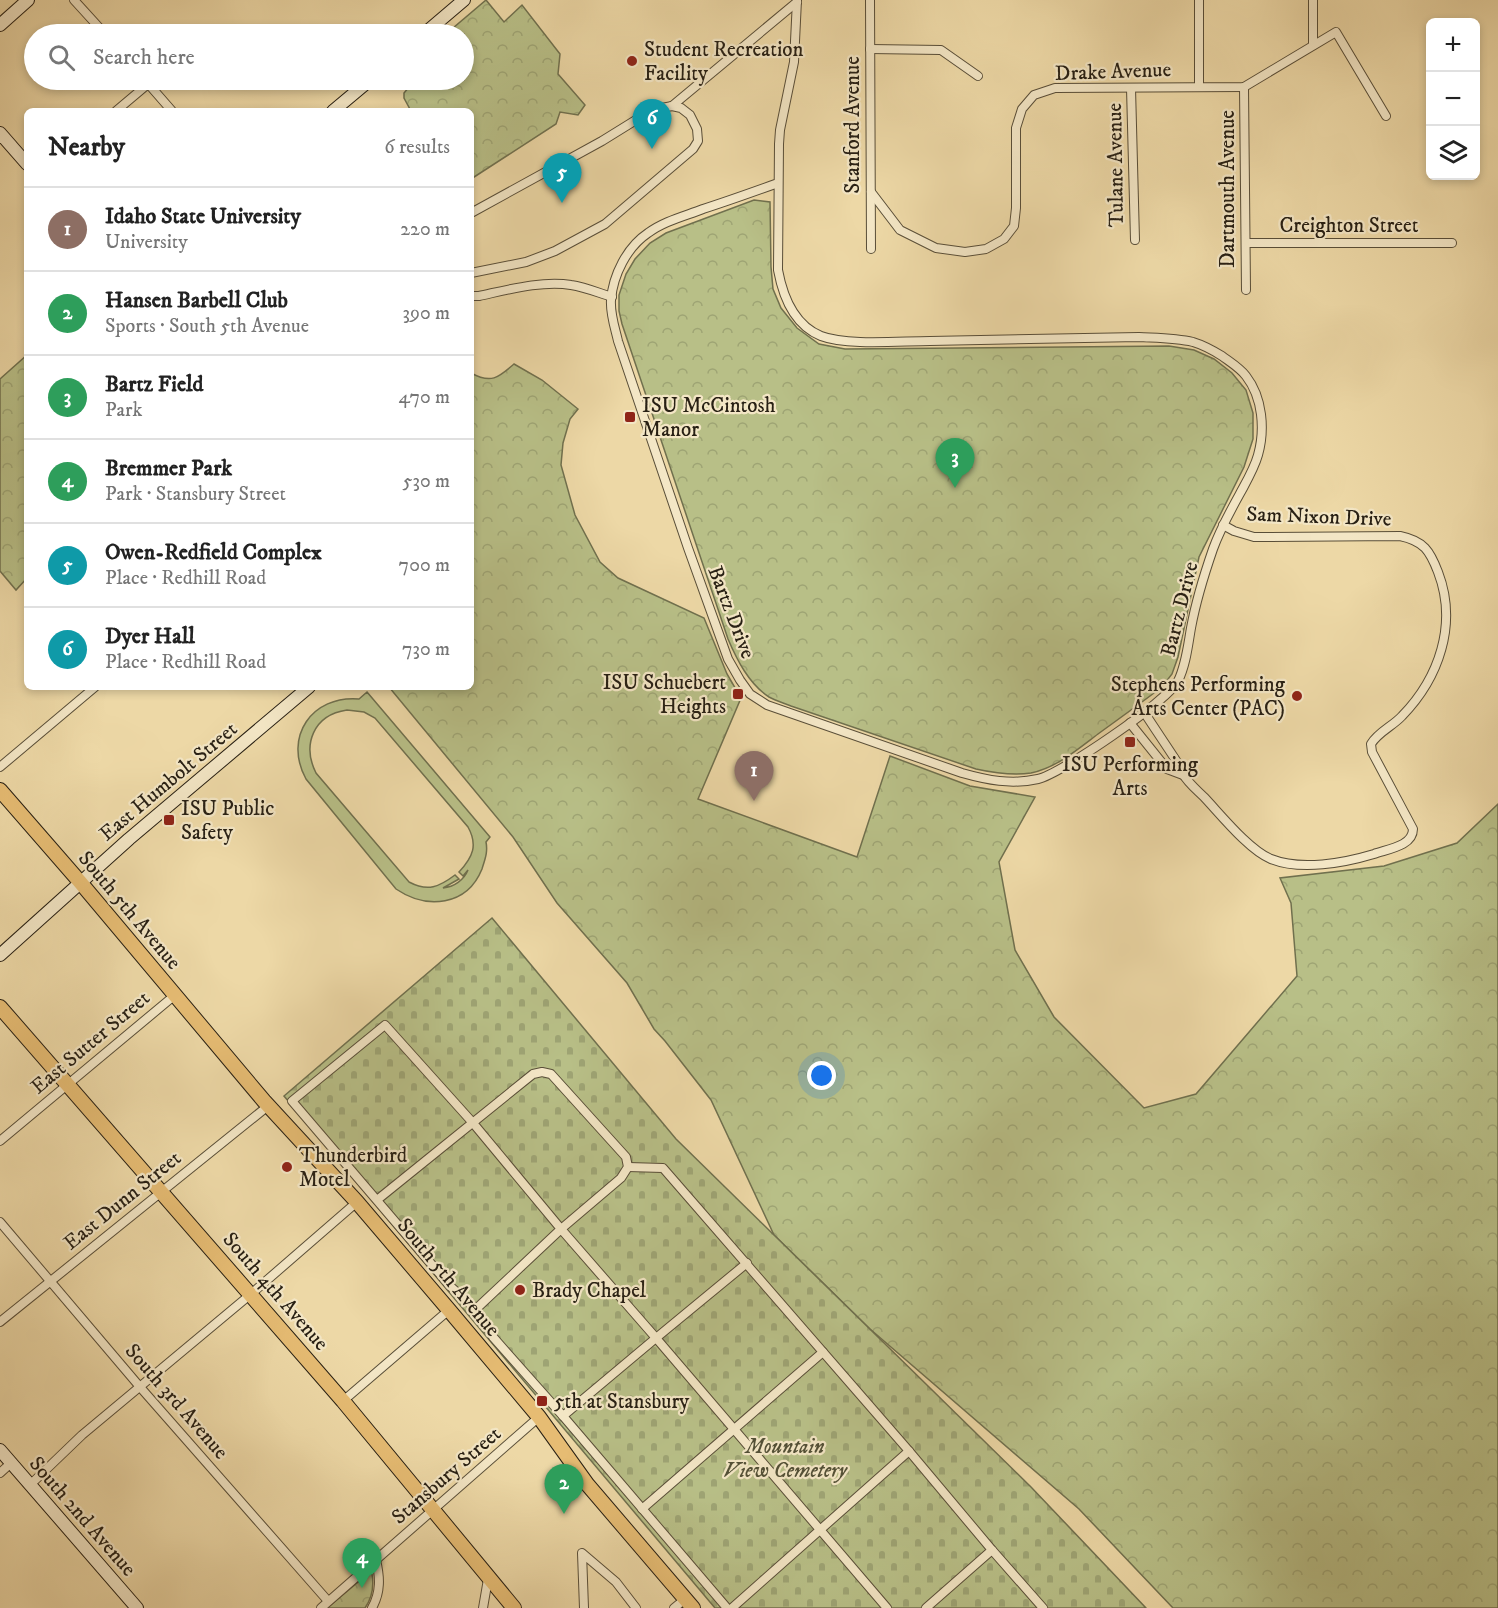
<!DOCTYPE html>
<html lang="en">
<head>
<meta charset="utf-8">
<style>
	body { margin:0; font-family:"IM FELL DW Pica",serif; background:#f2f2f2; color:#222 }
	.controls { position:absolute; right:18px; top:18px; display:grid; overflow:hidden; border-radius:9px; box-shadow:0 3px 9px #0003 }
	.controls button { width:54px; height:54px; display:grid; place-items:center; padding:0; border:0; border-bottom:2px solid #e0e0e0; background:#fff; color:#222; font:30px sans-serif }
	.you { position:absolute; left:822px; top:1076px; width:21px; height:21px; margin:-15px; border:4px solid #fff; border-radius:50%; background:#1a73e8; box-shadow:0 0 0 9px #1a73e833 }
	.badge { display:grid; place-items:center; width:39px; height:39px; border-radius:50%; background:#8f2418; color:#fff; font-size:20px; font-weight:700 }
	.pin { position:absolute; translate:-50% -50px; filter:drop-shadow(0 2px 3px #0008) }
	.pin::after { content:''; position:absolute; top:32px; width:21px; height:18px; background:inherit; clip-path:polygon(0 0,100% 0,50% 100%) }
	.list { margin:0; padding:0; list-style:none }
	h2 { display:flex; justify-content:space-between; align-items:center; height:78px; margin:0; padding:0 24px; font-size:26px }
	h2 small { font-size:20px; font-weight:400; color:#767676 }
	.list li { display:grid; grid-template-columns:39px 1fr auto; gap:18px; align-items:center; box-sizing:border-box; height:84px; padding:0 24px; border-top:2px solid #e0e0e0 }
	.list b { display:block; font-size:22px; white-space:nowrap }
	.list p { margin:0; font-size:20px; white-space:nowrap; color:#767676 }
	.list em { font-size:20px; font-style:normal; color:#767676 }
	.icon { flex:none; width:33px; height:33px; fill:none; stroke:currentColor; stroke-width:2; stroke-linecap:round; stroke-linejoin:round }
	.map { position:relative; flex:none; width:1498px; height:1608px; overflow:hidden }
	.search { position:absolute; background:#fff; box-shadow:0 3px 9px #0003; left:24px; top:24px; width:450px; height:66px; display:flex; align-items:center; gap:15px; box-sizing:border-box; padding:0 21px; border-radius:33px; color:#767676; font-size:22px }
	.panel { position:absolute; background:#fff; box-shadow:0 3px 9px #0003; left:24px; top:108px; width:450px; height:582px; border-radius:9px }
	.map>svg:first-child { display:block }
	.grass { fill:#b8bf87; stroke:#70704e; stroke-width:1.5; fill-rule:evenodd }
	.forest { fill:url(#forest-crowns); stroke:#70704e; stroke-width:1.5 }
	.cemetery { fill:url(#cemetery-stones); stroke:#70704e; stroke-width:1.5 }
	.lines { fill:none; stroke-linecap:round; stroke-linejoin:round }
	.street-casing { stroke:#594e38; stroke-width:10 }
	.secondary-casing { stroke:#282014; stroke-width:14 }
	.primary-casing { stroke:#282014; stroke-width:16 }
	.street { stroke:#f3e6c5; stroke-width:8 }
	.secondary { stroke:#f3e6c5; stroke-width:12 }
	.primary { stroke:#e6bc73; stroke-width:14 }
	.poi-dot { fill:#8f2418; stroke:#f3e6c5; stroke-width:2 }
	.labels { text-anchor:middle; stroke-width:4.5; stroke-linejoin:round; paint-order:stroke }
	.poi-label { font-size:21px; fill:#282014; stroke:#f3e6c5; text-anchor:start }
	.street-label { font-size:21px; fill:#282014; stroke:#f3e6c5 }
	.park-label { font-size:21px; font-style:italic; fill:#535036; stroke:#f3e6c5 }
</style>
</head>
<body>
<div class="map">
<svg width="1498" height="1608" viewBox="0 0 1498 1608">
	<defs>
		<pattern id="forest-crowns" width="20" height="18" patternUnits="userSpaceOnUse" patternTransform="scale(1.5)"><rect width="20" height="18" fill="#b8bf87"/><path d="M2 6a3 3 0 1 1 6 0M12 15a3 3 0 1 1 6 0" fill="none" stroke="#9ea474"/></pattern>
		<pattern id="cemetery-stones" width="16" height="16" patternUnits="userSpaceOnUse" patternTransform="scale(1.5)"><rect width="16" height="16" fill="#b8bf87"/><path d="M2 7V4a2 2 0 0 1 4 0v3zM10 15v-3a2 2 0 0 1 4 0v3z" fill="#9ea474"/></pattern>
	</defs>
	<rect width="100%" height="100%" fill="#edd8a6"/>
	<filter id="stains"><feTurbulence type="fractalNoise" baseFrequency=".00333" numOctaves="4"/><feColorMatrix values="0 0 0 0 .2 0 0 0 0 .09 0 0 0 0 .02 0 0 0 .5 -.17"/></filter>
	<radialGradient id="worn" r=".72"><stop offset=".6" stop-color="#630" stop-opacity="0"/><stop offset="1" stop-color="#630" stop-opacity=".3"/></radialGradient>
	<!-- grass -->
	<path class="grass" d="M367 692 490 837 486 842C488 852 485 859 482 869 467 906 427 910 396 889L306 779C283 737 312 695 359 699ZM347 710 364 712 375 718 468 827C478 845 473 857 459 872L463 876 468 870C464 880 454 887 443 888L459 879 455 875C439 887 428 892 409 882L316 773C302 745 313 715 347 710Z"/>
	<!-- forest -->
	<g class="forest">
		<path d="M486 0 504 22 522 5 560 54 558 74 585 105 578 115 560 112 556 124 471 179V111H411L404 98V93L410 86 411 80H464V34H446Z"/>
		<path d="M754 200 770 202 771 267 773 289 781 308 797 328 819 344 845 349 1169 346 1194 350 1214 359 1232 373 1246 390 1253 413V439L1244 467 1199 557 1178 657 1172 674 1162 687C1141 703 1120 718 1098 734 1078 749 1056 768 1031 773 1013 776 994 773 976 769L791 706C784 703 776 701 769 697 749 684 737 660 728 639L622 324 619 311V295L626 274 635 259 650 243 666 233Z"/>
		<path d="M27 355V578L16 590 0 571V379Z"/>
		<path d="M514 364 542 380 578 409 570 419 563 443 561 465 575 515 600 562 618 578 704 618 727 674 741 698 698 799 857 857 890 756 970 786 1035 797 999 862 1015 950 1054 1017 1144 1108 1196 1094 1297 976 1291 903 1280 878 1384 866 1457 843 1498 804V1608H1173L1079 1509 870 1329 774 1235 711 1100 665 1041 654 1029 627 983 557 903 513 837 389 687H471V373C491 384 498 378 514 364Z"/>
		<path d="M369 1573 372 1574C374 1586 372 1598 365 1608H327Z"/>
	</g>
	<!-- cemetery -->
	<path class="cemetery" d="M492 918 676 1139 1031 1487 1146 1608H715L284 1096Z"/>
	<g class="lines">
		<!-- street casing -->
		<g class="street-casing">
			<g id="street">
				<path d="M74 0 105 34"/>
				<path d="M870 0 871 249"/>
				<path d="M1313 45V0"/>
				<path d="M870 49 941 50 978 76"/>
				<path d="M145 80 172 111"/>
				<path d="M1199 86V0"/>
				<path d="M1244 87 1246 290"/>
				<path d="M1131 88 1135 240"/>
				<path d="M116 111 148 84"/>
				<path d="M778 183C753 192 728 201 703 209 685 216 664 221 648 233 627 247 613 275 611 300 610 314 615 328 618 341L688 548 728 659 740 680 750 694 767 705 962 773C987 780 1011 785 1038 779 1061 774 1167 701 1178 681 1186 665 1188 645 1191 628 1196 601 1204 575 1213 549 1221 527 1232 508 1243 488 1249 477 1255 466 1258 455 1265 430 1263 398 1246 376 1240 368 1230 362 1222 356 1214 351 1203 345 1193 342 1176 338 1157 338 1139 337 1069 339 999 340 930 341 900 341 847 346 821 336 794 325 783 297 778 270L779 144 780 130 794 62 797 0"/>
				<path d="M871 192 900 230 936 248 965 252 986 249 1004 239 1014 226 1016 208V128L1022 109 1034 95 1055 88 1244 87 1336 32 1386 116"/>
				<path d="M471 213 602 141 652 110 672 106 797 2"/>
				<path d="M1246 243H1452"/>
				<path d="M471 273 526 262 555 251 605 224 693 149 698 141 697 129 690 115 681 108 672 106"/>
				<path d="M471 296H479C507 290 543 280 571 285 585 287 599 293 612 297"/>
				<path d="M1144 712C1155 729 1166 745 1177 762 1179 766 1180 770 1183 774 1188 783 1197 790 1204 797 1221 815 1249 850 1271 859 1301 871 1344 863 1374 854 1388 849 1413 846 1413 829L1372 752 1371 744C1378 732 1393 726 1402 716 1439 678 1458 624 1438 572 1430 551 1424 541 1400 536L1254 537 1234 531 1223 525"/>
				<path d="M1130 723 1167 769 1183 775"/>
				<path d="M0 767 95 687"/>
				<path d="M0 1141 175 995"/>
				<path d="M628 1167 663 1168 909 1451 992 1550 1043 1608"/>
				<path d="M377 1200 533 1074 542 1072 551 1074 626 1157 628 1167 621 1178 561 1229 473 1123 385 1025 292 1101 451 1287 476 1309 493 1337 563 1416 656 1338 561 1229 476 1309"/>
				<path d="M0 1222 140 1387 328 1601"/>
				<path d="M747 1263 656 1338 887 1608"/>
				<path d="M0 1322 268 1106"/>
				<path d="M343 1401 449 1310"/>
				<path d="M563 1416 727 1608"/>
				<path d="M0 1473 11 1463"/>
				<path d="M31 1484 82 1435 251 1294 357 1202"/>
				<path d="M642 1509 823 1352"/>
				<path d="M321 1608 539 1417"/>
				<path d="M372 1608C381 1592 380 1577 376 1560"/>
				<path d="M483 1608 488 1579"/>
				<path d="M584 1608 582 1553 616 1582 636 1608"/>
				<path d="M674 1608 685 1599"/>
				<path d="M732 1608 909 1451"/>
				<path d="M926 1608 992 1550"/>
			</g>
		</g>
		<!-- secondary casing -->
		<g class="secondary-casing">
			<g id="secondary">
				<path d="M0 25 28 0"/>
				<path d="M424 34 464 0"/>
				<path d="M333 111 370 80"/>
				<path d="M0 133 27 164"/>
				<path d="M0 955 129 839 309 687"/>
				<path d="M0 1450 137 1608"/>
			</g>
		</g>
		<!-- primary casing -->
		<g class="primary-casing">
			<g id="primary">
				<path d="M0 790 80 882 264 1101 357 1202 449 1310 539 1417 587 1484 693 1608"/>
				<path d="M0 1007 343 1401 514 1608"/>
			</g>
		</g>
		<!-- street -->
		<use href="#street" class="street"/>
		<!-- secondary -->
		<use href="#secondary" class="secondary"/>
		<!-- primary -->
		<use href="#primary" class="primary"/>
	</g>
	<!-- markers -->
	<g class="poi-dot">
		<circle cx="632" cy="61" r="6"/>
		<rect x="624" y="411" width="12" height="12" rx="3"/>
		<rect x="732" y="688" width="12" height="12" rx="3"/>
		<circle cx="1297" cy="696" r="6"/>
		<rect x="1124" y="736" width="12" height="12" rx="3"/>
		<rect x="163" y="814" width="12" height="12" rx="3"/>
		<circle cx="287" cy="1167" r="6"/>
		<circle cx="520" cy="1290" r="6"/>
		<rect x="536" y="1395" width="12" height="12" rx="3"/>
	</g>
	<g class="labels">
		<!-- poi labels -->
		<g class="poi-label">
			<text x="644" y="56">Student Recreation<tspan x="644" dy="24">Facility</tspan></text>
			<text x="642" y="412">ISU McCintosh<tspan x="642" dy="24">Manor</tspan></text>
			<text x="726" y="689" text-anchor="end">ISU Schuebert<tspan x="726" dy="24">Heights</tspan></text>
			<text x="1285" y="691" text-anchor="end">Stephens Performing<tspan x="1285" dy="24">Arts Center (PAC)</tspan></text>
			<text x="1130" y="771" text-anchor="middle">ISU Performing<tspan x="1130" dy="24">Arts</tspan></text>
			<text x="181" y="815">ISU Public<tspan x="181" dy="24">Safety</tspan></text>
			<text x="299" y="1162">Thunderbird<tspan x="299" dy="24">Motel</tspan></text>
			<text x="532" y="1297">Brady Chapel</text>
			<text x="554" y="1408">5th at Stansbury</text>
		</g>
		<!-- street labels -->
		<g class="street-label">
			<text transform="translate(1113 71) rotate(-2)" y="7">Drake Avenue</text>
			<text transform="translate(852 125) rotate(-90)" y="7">Stanford Avenue</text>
			<text transform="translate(1115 165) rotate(-91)" y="7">Tulane Avenue</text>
			<text transform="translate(1227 189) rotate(-90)" y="7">Dartmouth Avenue</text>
			<text x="1349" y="232">Creighton Street</text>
			<text transform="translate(1319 516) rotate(2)" y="7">Sam Nixon Drive</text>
			<text transform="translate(1179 609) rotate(-76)" y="7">Bartz Drive</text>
			<text transform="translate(732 612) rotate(69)" y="7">Bartz Drive</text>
			<text transform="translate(168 781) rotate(-40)" y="7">East Humbolt Street</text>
			<text transform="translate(130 910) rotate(50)" y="7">South 5th Avenue</text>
			<text transform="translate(90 1042) rotate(-40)" y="7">East Sutter Street</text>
			<text transform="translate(122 1200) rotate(-39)" y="7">East Dunn Street</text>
			<text transform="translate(449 1277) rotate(50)" y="7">South 5th Avenue</text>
			<text transform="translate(276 1291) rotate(49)" y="7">South 4th Avenue</text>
			<text transform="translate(177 1401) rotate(49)" y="7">South 3rd Avenue</text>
			<text transform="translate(446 1475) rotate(-41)" y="7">Stansbury Street</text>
			<text transform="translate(83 1516) rotate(49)" y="7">South 2nd Avenue</text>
		</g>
		<!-- park labels -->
		<g class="park-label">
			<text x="785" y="1453">Mountain<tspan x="785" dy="24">View Cemetery</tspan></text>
		</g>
	</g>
	<rect width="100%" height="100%" filter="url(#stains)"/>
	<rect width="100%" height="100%" fill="url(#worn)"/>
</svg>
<div class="controls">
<button>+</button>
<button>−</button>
<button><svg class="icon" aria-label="layers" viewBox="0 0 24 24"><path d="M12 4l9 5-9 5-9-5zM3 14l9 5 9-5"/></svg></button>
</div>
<div class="you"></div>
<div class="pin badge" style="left:754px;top:801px;background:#8d6e63">1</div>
<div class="pin badge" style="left:564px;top:1514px;background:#2e9e5b">2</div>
<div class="pin badge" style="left:955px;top:488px;background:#2e9e5b">3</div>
<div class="pin badge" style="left:362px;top:1588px;background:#2e9e5b">4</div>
<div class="pin badge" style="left:562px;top:203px;background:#0f9aa8">5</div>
<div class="pin badge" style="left:652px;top:149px;background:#0f9aa8">6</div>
<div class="search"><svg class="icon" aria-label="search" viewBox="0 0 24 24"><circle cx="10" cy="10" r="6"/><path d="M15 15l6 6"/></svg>Search here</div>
<section class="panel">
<h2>Nearby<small>6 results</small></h2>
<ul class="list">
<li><span class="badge" style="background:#8d6e63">1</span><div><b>Idaho State University</b><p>University</p></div><em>220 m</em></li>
<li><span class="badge" style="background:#2e9e5b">2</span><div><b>Hansen Barbell Club</b><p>Sports · South 5th Avenue</p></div><em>390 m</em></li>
<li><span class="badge" style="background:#2e9e5b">3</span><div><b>Bartz Field</b><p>Park</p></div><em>470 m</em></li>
<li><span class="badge" style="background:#2e9e5b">4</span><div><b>Bremmer Park</b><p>Park · Stansbury Street</p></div><em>530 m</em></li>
<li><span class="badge" style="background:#0f9aa8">5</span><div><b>Owen-Redfield Complex</b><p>Place · Redhill Road</p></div><em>700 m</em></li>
<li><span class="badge" style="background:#0f9aa8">6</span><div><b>Dyer Hall</b><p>Place · Redhill Road</p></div><em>730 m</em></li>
</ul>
</section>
</div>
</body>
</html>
